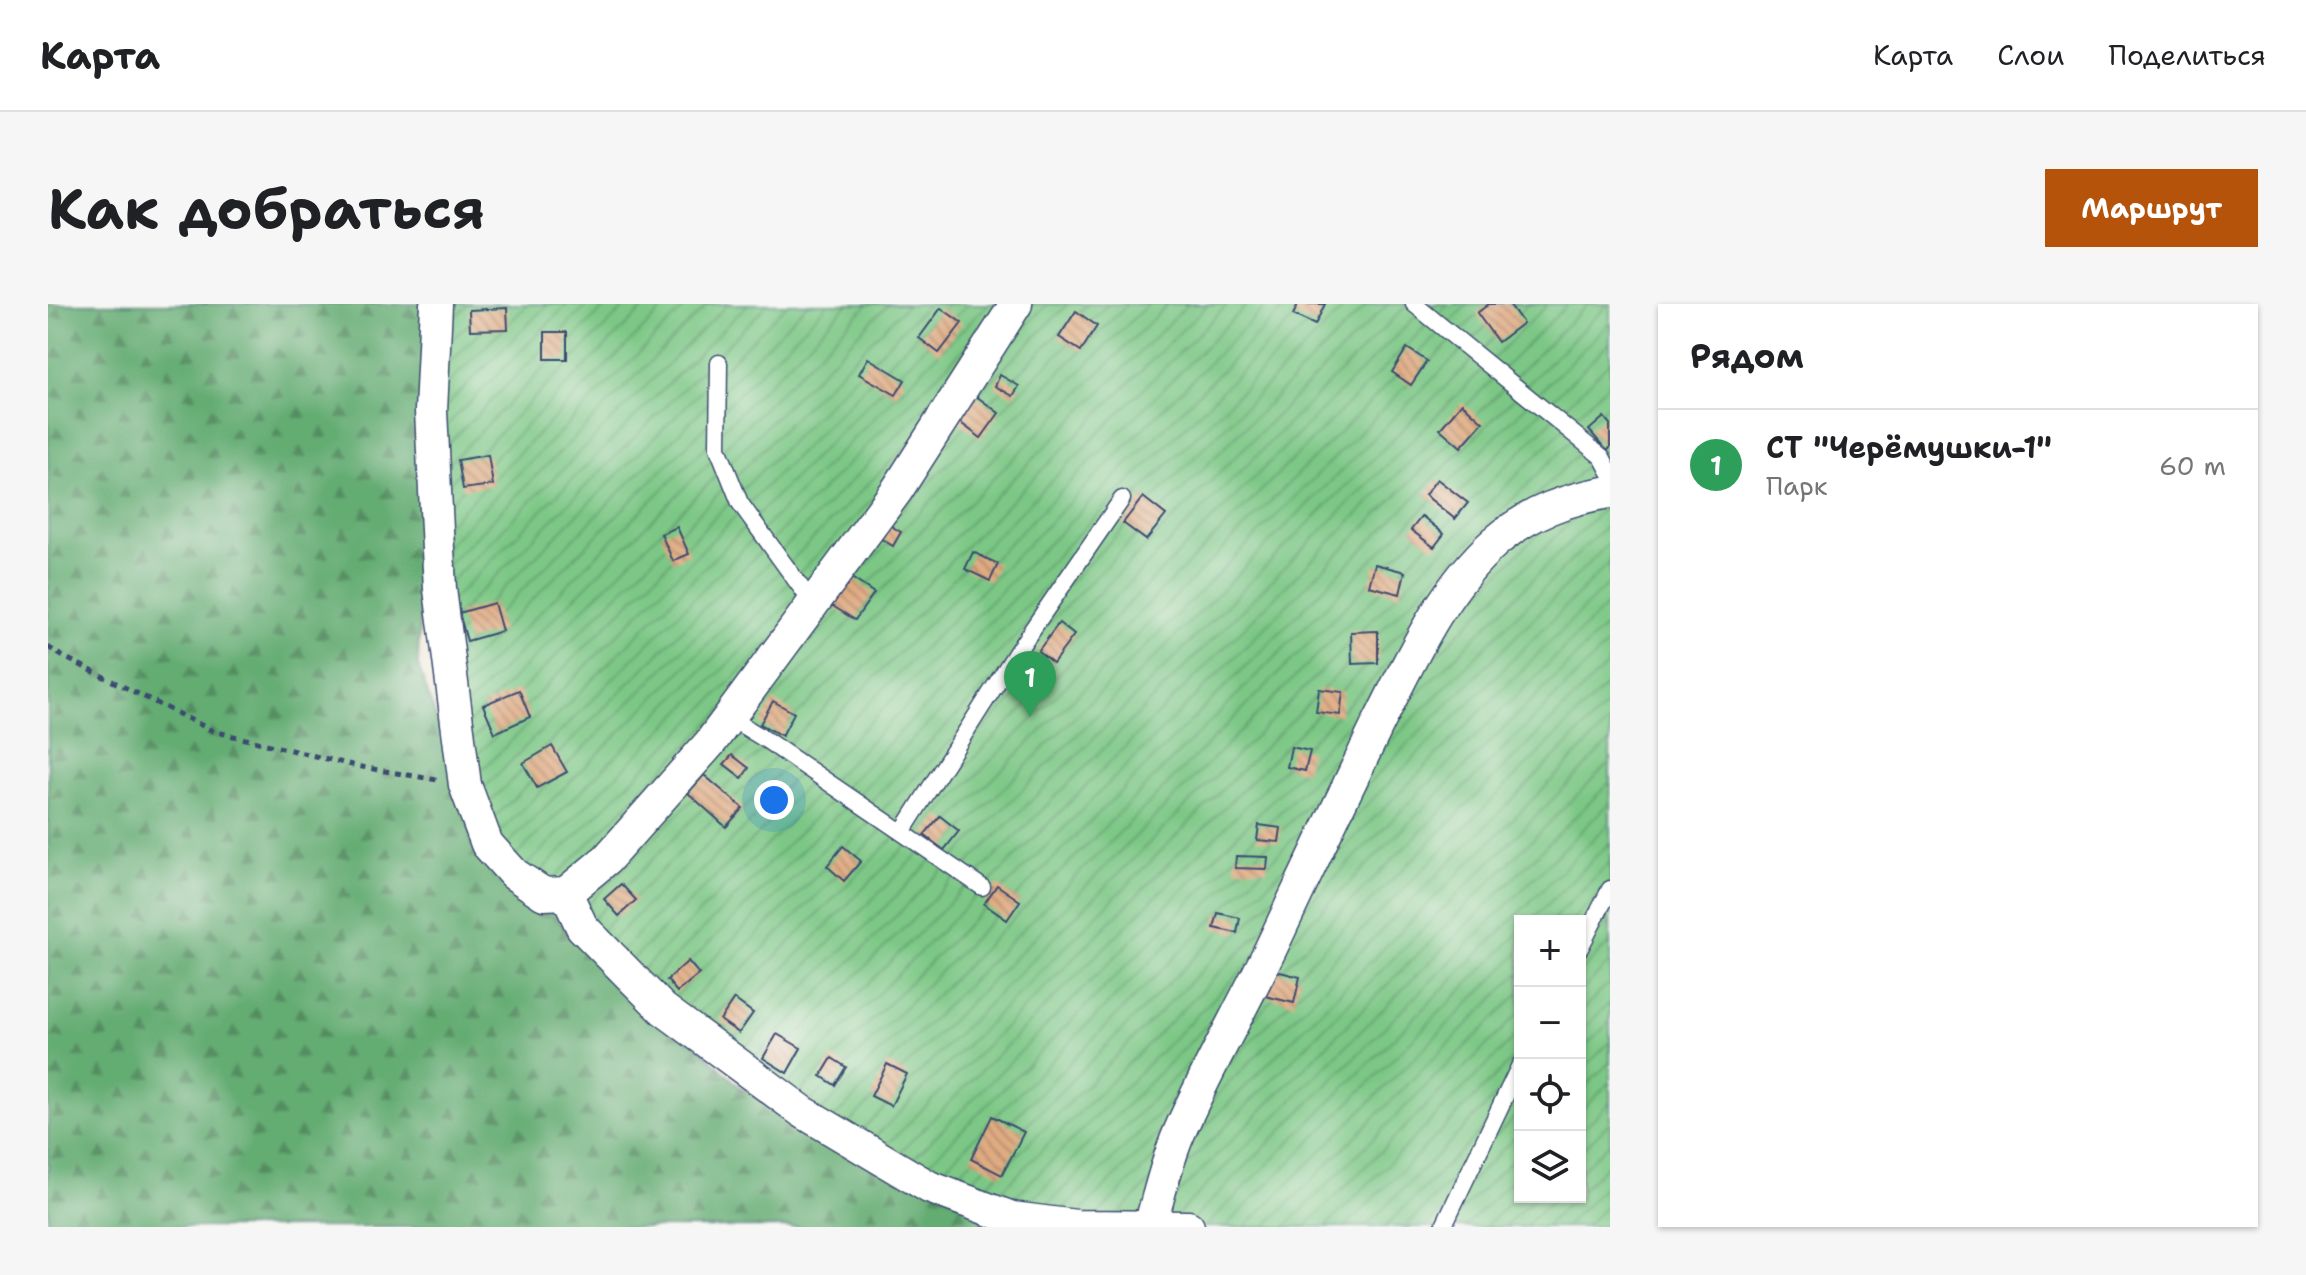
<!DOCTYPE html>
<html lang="ru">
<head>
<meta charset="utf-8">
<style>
	body { margin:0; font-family:"Shantell Sans",sans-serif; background:#f6f6f6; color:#202124 }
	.controls { position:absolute; right:24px; bottom:24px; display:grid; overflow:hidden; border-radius:0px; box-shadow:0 2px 6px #0004 }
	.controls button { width:72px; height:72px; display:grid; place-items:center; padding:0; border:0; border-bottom:2px solid #e0e0e0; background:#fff; color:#202124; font:40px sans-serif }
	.you { position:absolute; left:726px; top:496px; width:28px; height:28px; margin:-20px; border:6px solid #fff; border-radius:50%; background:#1a73e8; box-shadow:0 0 0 12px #1a73e833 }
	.badge { display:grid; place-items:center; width:52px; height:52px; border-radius:50%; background:#b45309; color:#fff; font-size:26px; font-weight:700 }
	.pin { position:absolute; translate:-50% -66px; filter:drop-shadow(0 2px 4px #0008) }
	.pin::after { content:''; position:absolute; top:42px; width:28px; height:24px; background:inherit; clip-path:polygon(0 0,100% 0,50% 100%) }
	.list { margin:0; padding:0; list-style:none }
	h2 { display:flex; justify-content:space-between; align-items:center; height:104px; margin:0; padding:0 32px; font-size:34px }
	h2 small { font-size:26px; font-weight:400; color:#757577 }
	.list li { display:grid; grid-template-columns:52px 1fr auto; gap:24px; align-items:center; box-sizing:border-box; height:112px; padding:0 32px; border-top:2px solid #e0e0e0 }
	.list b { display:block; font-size:30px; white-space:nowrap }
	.list p { margin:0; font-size:26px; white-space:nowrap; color:#757577 }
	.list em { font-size:26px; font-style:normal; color:#757577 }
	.icon { flex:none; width:44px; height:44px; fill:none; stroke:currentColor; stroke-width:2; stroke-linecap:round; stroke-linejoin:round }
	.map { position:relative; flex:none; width:1562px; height:923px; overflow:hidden; border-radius:0px }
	header { display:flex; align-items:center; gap:48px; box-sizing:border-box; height:112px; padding:0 40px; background:#fff; border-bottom:2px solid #e0e0e0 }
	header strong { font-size:38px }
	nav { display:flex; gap:44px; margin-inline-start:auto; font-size:28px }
	.intro { display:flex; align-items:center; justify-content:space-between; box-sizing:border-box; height:192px; padding:0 48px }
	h1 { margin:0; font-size:56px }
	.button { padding:20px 36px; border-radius:0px; background:#b45309; color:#fff; font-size:28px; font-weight:700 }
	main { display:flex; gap:48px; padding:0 48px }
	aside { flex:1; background:#fff; border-radius:0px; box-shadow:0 2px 6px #0004 }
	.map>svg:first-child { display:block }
	.forest { fill:url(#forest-firs); stroke:#406e68; stroke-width:2 }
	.garden { fill:url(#garden-furrows); stroke:#4b7b72; stroke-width:2; fill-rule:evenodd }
	.building { fill:url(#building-back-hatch) }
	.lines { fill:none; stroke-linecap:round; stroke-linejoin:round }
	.service-casing { stroke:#3b4b70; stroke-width:19 }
	.minor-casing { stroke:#3b4b70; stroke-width:35 }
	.path { stroke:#3b4b70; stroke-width:5; stroke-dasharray:6 6; stroke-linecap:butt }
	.service { stroke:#fff; stroke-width:16 }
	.minor { stroke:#fff; stroke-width:32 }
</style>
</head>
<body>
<header>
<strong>Карта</strong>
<nav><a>Карта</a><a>Слои</a><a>Поделиться</a></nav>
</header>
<div class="intro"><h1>Как добраться</h1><a class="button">Маршрут</a></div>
<main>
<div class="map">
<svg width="1562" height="923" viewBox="0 0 1562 923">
	<defs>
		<pattern id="forest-firs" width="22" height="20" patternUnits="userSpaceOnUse" patternTransform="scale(2)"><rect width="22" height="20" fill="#64ac72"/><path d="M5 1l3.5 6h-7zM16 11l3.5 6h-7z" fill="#528c61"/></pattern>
		<pattern id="garden-furrows" width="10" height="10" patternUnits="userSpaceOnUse" patternTransform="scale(2)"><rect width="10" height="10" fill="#7bc785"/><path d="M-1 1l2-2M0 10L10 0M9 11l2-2" fill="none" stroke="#64a270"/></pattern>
		<pattern id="building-back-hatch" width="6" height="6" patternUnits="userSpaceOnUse" patternTransform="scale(2)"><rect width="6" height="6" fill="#e0ab82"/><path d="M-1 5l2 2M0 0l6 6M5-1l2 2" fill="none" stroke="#b58c6e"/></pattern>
	</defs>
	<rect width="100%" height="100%" fill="#f6f6f2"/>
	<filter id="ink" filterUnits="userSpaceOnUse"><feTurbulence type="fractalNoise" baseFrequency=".0125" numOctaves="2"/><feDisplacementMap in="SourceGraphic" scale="16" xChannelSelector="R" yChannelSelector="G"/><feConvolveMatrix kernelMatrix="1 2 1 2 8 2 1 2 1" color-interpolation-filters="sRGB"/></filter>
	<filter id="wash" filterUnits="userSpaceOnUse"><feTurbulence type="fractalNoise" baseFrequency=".006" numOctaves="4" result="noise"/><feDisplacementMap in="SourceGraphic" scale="32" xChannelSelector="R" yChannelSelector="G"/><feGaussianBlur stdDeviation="1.8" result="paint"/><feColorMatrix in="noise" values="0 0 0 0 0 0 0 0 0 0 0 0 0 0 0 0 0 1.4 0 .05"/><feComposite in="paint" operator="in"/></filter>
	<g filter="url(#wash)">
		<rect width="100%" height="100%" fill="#f3e8d5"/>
		<!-- forest -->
		<path class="forest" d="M0 0H376L377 165 370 361 426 525 694 785 941 896 1066 923H7L0 916Z"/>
		<!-- garden -->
		<path class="garden" d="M375 0H1562V923H951L609 718 516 623 423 539ZM1472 617H1532V893H1472Z"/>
		<g id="blocks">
			<!-- building -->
			<g class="building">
				<path d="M1250 0H1277L1267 21 1245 11Z"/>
				<path d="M1441 0H1461L1475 19 1450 38 1429 9Z"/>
				<path d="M459 4 460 25 422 26 421 6Z"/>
				<path d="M893 4 914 19 891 49 871 34Z"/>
				<path d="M1028 7 1049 22 1033 47 1011 33Z"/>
				<rect x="497" y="28" width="22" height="27"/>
				<path d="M1359 44 1379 57 1363 81 1344 68Z"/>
				<path d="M820 54 857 76 848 91 811 70Z"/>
				<path d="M952 71 971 82 965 92 947 82Z"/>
				<path d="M928 92 951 109 933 134 910 117Z"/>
				<path d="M1414 99 1435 118 1413 143 1392 125Z"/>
				<path d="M1556 113 1562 120V144L1559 147 1541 126Z"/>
				<path d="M440 151 445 181 415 185 410 156Z"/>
				<path d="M1389 175 1420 199 1407 215 1377 191Z"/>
				<path d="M1095 193 1118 211 1098 236 1075 219Z"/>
				<path d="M1374 212 1396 230 1386 243 1363 226Z"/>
				<path d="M838 219 853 228 845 242 830 233Z"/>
				<path d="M629 223 641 250 625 257 613 230Z"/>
				<path d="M925 248 950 260 942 277 917 265Z"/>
				<path d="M1327 260 1357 268 1352 290 1321 282Z"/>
				<path d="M799 271 826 289 807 316 780 299Z"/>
				<path d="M446 299 454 327 419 337 411 309Z"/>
				<path d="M1011 319 1026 331 1005 359 990 347Z"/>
				<path d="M1330 327V359L1304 360 1303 328Z"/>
				<path d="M1271 385 1295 388 1292 411 1268 408Z"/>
				<path d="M471 386 482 413 447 429 435 401Z"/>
				<path d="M725 397 746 409 734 432 712 420Z"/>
				<path d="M504 442 519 468 489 484 475 459Z"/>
				<path d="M1243 443 1262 447 1257 467 1239 463Z"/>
				<path d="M684 451 701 464 694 474 676 460Z"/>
				<path d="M656 471 695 504 678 523 640 489Z"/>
				<path d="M892 512 911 527 896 546 876 531Z"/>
				<path d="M1211 521 1233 524 1231 538 1209 536Z"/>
				<path d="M795 542 813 557 796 577 779 562Z"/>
				<path d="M1188 552 1220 553 1219 565 1187 564Z"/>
				<path d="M573 580 588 596 571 612 556 595Z"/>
				<path d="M949 581 972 597 959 616 936 600Z"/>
				<path d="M1170 609 1192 614 1189 629 1166 624Z"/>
				<path d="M640 657 651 670 629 688 619 676Z"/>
				<path d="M1224 666 1252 673 1246 699 1217 692Z"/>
				<path d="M686 695 705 709 691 729 672 716Z"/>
				<path d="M729 730 753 744 739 769 715 754Z"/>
				<path d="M784 754 798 763 787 781 773 772Z"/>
				<path d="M839 760 859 770 843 802 823 792Z"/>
				<path d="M944 812 976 828 954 871 923 855Z"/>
			</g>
		</g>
	</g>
	<g filter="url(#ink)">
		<use href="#blocks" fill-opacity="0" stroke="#3b4b70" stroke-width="2"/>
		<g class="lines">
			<!-- service casing -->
			<g class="service-casing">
				<g id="service">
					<path d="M1366 0 1554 153 1562 168"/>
					<path d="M671 59 670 144 692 199 765 300"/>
					<path d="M681 413 718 436 934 583"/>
					<path d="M854 528 968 349 1074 195"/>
					<path d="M1532 644 1562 585"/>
					<path d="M1395 923 1472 761"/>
				</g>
			</g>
			<!-- minor casing -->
			<g class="minor-casing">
				<g id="minor">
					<path d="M388 0 383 107 392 285 417 481 439 540 466 570 496 590 518 589 559 555 662 439 849 186 968 0"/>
					<path d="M518 589 534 623 615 705 755 808 881 883 964 914 1028 922 1140 923"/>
					<path d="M1102 922C1111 892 1118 859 1131 829 1161 759 1201 693 1233 623 1265 555 1297 488 1330 420 1362 357 1393 286 1447 238 1482 208 1518 195 1562 188"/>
				</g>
			</g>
			<!-- path -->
			<path class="path" d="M0 343 14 352 165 427 308 462 389 476"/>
			<!-- service -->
			<use href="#service" class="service"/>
			<!-- minor -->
			<use href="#minor" class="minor"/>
		</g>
	</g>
</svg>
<div class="controls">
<button>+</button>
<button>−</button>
<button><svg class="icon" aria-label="locate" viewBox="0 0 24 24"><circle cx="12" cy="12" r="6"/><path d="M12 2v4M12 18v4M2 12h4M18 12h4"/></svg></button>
<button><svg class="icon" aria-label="layers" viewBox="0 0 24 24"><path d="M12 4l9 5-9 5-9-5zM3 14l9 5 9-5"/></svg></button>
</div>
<div class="you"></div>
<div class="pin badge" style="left:982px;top:413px;background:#2e9e5b">1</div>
</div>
<aside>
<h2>Рядом<small></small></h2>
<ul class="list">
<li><span class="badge" style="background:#2e9e5b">1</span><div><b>СТ &quot;Черёмушки-1&quot;</b><p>Парк</p></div><em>60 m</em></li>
</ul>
</aside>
</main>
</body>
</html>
